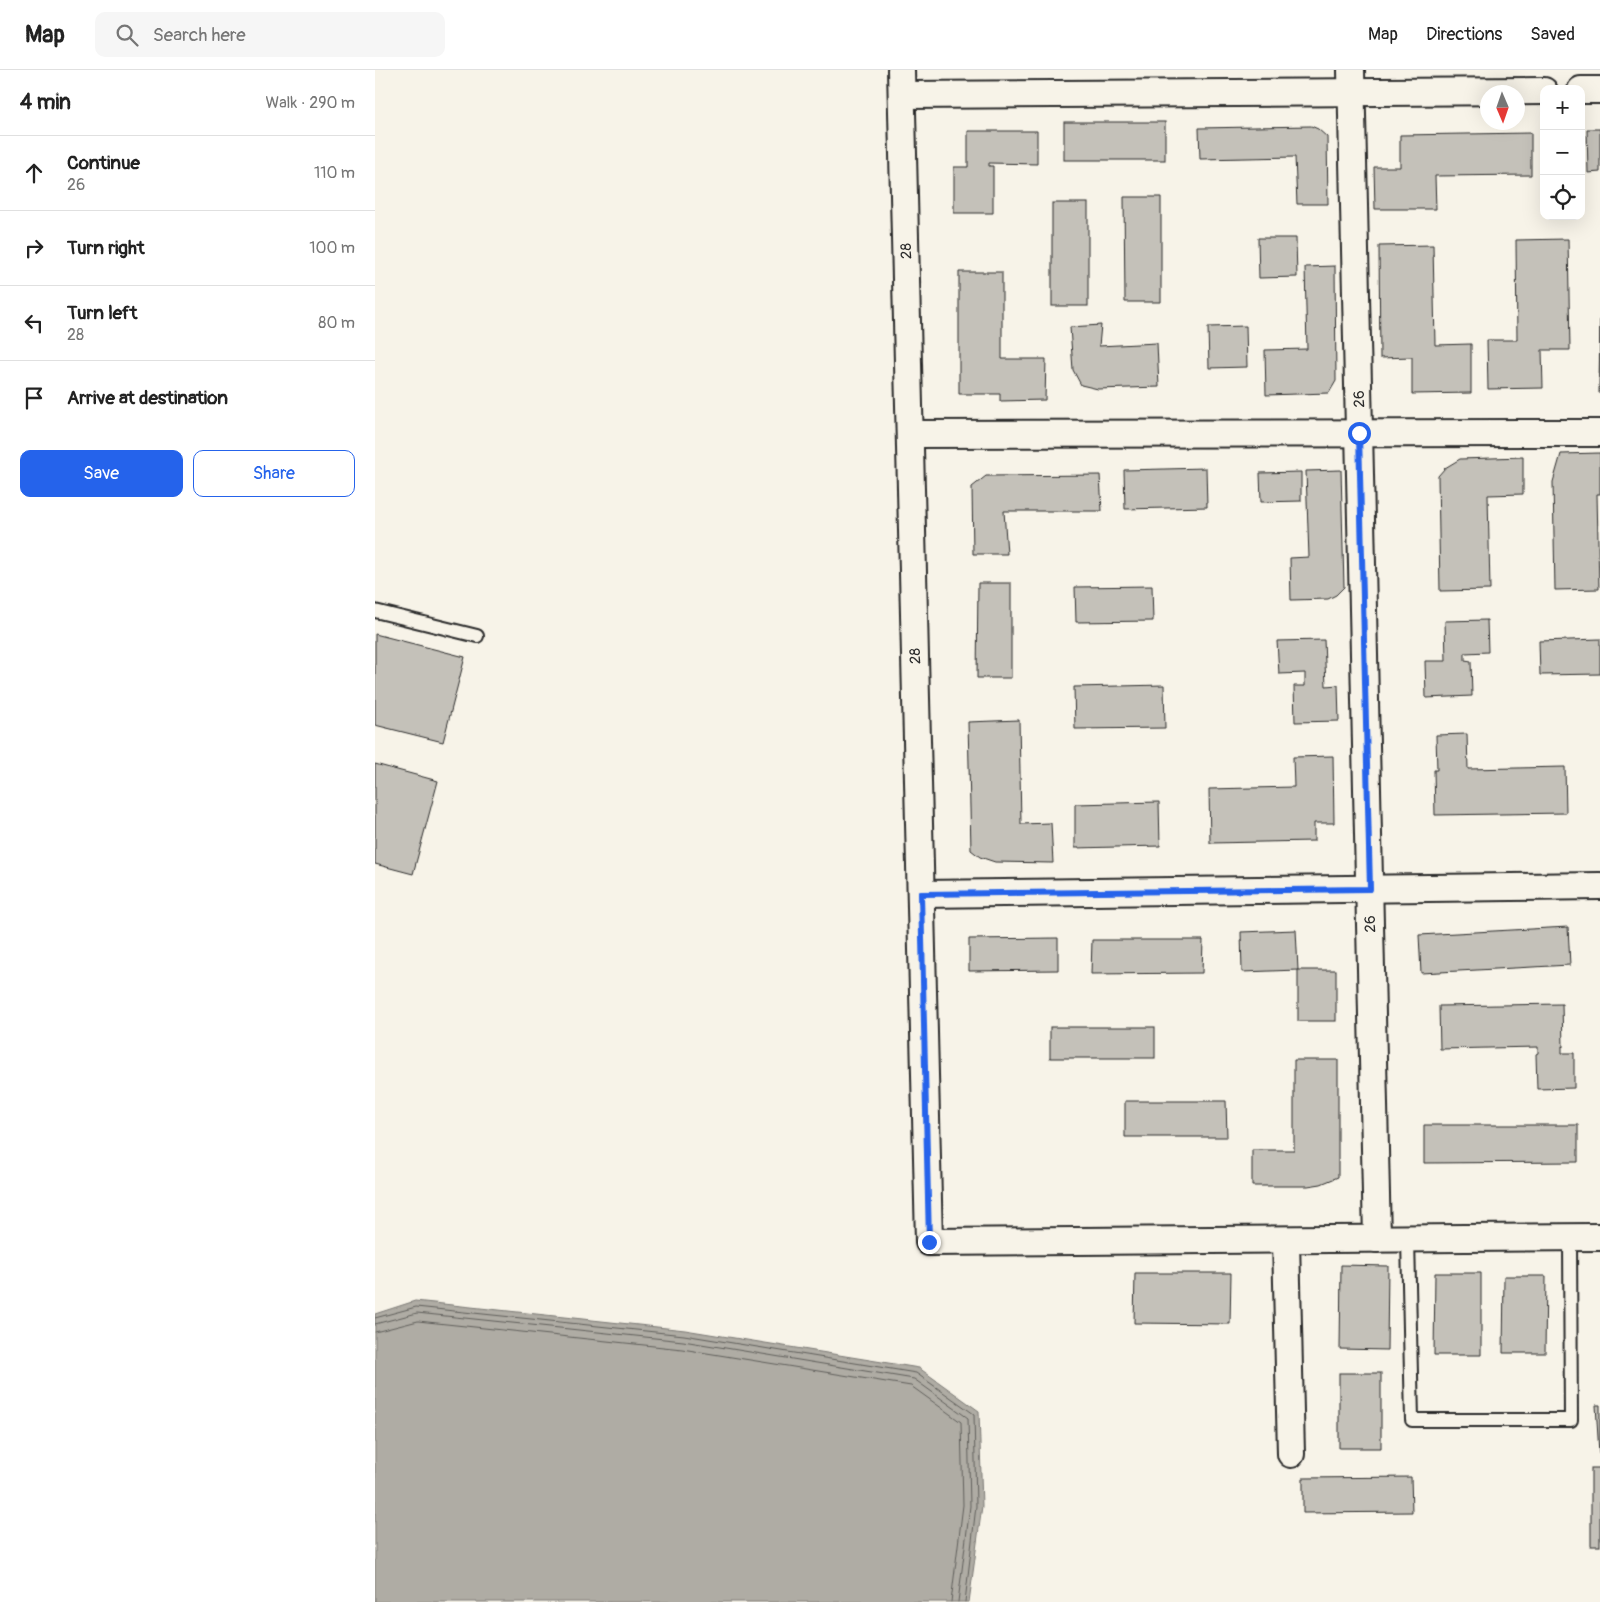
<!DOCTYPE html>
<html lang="en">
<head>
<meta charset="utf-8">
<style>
	body { margin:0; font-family:Pangolin,sans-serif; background:#f6f6f6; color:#222 }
	.controls { position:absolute; right:15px; top:15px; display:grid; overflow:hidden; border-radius:10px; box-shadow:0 5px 20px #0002 }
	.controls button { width:45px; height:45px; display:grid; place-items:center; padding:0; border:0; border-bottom:1px solid #e0e0e0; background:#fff; color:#222; font:25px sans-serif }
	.compass { position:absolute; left:1105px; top:15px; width:45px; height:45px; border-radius:50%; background:#fff; box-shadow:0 5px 20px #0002; rotate:178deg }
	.stop { position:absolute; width:15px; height:15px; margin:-11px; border:4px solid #2563eb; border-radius:50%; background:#fff }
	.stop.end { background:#2563eb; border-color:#fff; box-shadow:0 1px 5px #0008 }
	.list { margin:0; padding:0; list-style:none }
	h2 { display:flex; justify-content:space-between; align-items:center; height:65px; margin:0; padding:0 20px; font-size:21px }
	h2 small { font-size:16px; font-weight:400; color:#767676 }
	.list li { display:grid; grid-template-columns:32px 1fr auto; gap:15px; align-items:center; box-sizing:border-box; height:75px; padding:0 20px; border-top:1px solid #e0e0e0 }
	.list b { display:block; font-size:19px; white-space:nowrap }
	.list p { margin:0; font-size:16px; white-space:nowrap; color:#767676 }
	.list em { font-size:16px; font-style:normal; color:#767676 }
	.actions { display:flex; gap:10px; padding:15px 20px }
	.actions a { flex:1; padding:11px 0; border:1px solid #2563eb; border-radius:10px; text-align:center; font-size:18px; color:#2563eb }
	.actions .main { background:#2563eb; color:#fff }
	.icon { flex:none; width:28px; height:28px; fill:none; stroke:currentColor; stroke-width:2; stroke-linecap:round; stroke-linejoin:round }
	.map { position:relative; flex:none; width:1225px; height:1532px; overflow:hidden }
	header { display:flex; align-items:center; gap:30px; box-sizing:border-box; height:70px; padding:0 25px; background:#fff; border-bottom:1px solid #e0e0e0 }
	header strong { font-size:24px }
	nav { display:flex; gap:28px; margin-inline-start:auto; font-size:18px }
	.search { width:350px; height:45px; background:#f6f6f6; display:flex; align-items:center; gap:12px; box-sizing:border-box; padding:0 18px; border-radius:10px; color:#767676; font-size:19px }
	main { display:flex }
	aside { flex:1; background:#fff }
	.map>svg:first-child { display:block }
	.water { fill:#afaca4; stroke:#7a7874 }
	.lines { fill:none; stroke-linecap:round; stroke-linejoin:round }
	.shore { stroke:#605f5b; stroke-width:1 }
	.building { fill:#c4c1b9; stroke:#2b2b2b }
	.service-casing { stroke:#2b2b2b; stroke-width:16 }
	.minor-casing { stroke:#2b2b2b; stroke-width:30 }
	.service { stroke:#f7f3e8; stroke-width:12 }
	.minor { stroke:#f7f3e8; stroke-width:26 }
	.route { stroke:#2563eb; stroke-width:6 }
	.labels { text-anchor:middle; stroke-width:4; stroke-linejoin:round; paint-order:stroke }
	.street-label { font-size:15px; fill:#2b2b2b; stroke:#f7f3e8 }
</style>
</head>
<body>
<header>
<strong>Map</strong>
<div class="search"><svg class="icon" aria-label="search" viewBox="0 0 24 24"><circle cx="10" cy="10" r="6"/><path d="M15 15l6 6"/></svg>Search here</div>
<nav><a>Map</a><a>Directions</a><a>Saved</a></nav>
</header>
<main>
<aside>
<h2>4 min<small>Walk · 290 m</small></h2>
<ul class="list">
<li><svg class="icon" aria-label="ahead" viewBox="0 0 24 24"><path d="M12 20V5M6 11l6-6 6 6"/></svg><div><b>Continue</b><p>26</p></div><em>110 m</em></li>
<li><svg class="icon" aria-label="right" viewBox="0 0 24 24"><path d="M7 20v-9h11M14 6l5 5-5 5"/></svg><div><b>Turn right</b></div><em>100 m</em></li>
<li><svg class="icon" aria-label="left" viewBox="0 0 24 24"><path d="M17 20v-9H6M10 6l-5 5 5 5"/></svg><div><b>Turn left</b><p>28</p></div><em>80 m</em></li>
<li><svg class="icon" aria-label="arrive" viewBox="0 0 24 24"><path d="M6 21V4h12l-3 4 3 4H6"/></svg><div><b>Arrive at destination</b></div></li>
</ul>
<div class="actions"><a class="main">Save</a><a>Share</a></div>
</aside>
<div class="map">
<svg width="1225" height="1532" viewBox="0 0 1225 1532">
	<rect width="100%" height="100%" fill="#f7f3e8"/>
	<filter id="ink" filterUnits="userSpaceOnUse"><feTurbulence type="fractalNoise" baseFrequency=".02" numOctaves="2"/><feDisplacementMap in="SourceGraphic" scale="10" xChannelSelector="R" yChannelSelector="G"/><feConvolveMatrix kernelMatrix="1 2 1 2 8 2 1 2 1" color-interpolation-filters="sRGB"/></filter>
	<g filter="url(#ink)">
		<!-- water -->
		<path class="water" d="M40 1231 310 1260 544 1298 604 1341 607 1436 594 1532H0V1244Z"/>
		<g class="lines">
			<!-- shore -->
			<g class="shore">
				<path d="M0 1248 41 1237 309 1265 541 1303 599 1344 601 1436 590 1532"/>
				<path d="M0 1254 42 1243 308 1271 539 1309 593 1348 595 1436 583 1532"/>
				<path d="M0 1262 43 1251 307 1279 536 1316 586 1352 588 1435 576 1532"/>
			</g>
		</g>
		<!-- building -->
		<g class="building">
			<rect x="689" y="52" width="101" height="38"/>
			<path d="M936 56 943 59 952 67 953 134H922L920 87 825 89 824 58Z"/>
			<path d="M1212 59H1225V102L1213 103Z"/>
			<path d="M593 61H662V94L614 93V96H618V143H579V97H593Z"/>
			<path d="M1156 63V105L1060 106 1061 139H1000L999 97H1025V65Z"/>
			<path d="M749 127H786V232H750Z"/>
			<rect x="677" y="133" width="36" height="103"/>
			<path d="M883 168H921L922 207 884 208Z"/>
			<path d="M1193 169 1195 280H1167L1168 318 1113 319 1112 270H1142L1141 170Z"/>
			<path d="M1058 175 1060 275 1096 274V323L1037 324V287L1005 288 1004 176Z"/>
			<path d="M960 196 961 311 954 323 891 325 890 280 932 279 930 197Z"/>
			<path d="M584 202H627V289H671L670 330 625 331V324H584Z"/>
			<path d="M1225 240V323H1224Z"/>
			<path d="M726 255 724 276 782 273 784 317 723 319 706 315 698 300 695 257Z"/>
			<path d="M871 256 872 297 834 298 833 257Z"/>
			<path d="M1225 383V424H1222L1224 519 1180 520 1178 412 1186 384Z"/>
			<path d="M1148 387V424L1113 425 1115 520 1065 521 1063 406 1070 398 1085 389Z"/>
			<path d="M831 398 832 437 750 439 749 400Z"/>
			<path d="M966 400 969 517 961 525 953 529 916 530 915 488 934 487 931 401Z"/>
			<path d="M926 402V431L886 432 885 403Z"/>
			<path d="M725 405 727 441H629L632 484H598L597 417 611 406Z"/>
			<path d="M603 513H636V608H602Z"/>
			<path d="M777 516 778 551 701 552 700 517Z"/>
			<path d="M1112 550 1113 582 1090 583V590L1096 591 1097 626 1051 628 1050 591H1071L1070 551Z"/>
			<path d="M0 564 90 587 68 672 0 655Z"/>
			<path d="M1225 569V604L1165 605 1164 571Z"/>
			<path d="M949 570 951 616 963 615 964 651 920 652 919 616H930V603L904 604 902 571Z"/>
			<path d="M789 615 790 658 700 659 699 617Z"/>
			<path d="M644 650 646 754 676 753 678 793 620 792 605 787 596 780 593 652Z"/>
			<path d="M1092 664 1093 699 1190 697 1191 743 1060 745 1059 700H1062L1061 665Z"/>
			<path d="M958 686 959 753H939V771L835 773 834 719 919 717 918 687Z"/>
			<path d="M0 694 63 711 38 804 0 794Z"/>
			<path d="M784 732 785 776 700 778V734Z"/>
			<path d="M1193 857 1195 895 1046 903 1044 865Z"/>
			<path d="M921 860 923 900 867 902 866 862Z"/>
			<path d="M683 868V900L594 901V869Z"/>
			<path d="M717 870H828L827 903 716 904Z"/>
			<rect x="923" y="900" width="38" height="51"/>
			<path d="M1187 934 1188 977 1187 976V983H1199V1018L1162 1019 1161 984 1163 983V977L1065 979 1064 936Z"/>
			<rect x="675" y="957" width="105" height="31"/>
			<path d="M919 990H963V1107L946 1114 933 1116H877V1080H919Z"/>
			<path d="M750 1031H851L852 1067H750Z"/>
			<path d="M1049 1055H1203V1092L1049 1093Z"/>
			<path d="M966 1195 1013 1196 1012 1280 965 1279Z"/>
			<path d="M760 1203H856L855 1254 759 1253Z"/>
			<path d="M1060 1203H1106V1285H1059Z"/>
			<path d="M1129 1206H1171L1170 1283H1128Z"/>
			<rect x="964" y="1303" width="42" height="75"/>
			<path d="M1221 1335H1225V1384H1224Z"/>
			<rect x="1216" y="1398" width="9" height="78"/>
			<path d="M1036 1407 1037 1442 928 1443V1408Z"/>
		</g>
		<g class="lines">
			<!-- service casing -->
			<g class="service-casing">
				<g id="service">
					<path d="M0 541 102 566"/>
					<path d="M1033 1169 1037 1350H1196L1195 1167"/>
				</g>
			</g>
			<!-- minor casing -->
			<g class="minor-casing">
				<g id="minor">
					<path d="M526 0 554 1172 1225 1167"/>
					<path d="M976 0 1002 1169"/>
					<path d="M1206 20H1225"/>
					<path d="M527 25 1169 21"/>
					<path d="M535 364 1225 363"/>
					<path d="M546 824 1225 816"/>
					<path d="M911 1170 916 1384"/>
				</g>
			</g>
			<!-- service -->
			<use href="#service" class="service"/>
			<!-- minor -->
			<use href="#minor" class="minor"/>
		</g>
	</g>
	<g class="lines" filter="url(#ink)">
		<!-- route -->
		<path class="route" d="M554 1172 546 824 995 819 984 363"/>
	</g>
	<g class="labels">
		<!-- street labels -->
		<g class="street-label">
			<text transform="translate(531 181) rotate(-91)" y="5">28</text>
			<text transform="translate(984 329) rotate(-91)" y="5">26</text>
			<text transform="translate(540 586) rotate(-91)" y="5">28</text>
			<text transform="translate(995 854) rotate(-91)" y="5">26</text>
		</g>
	</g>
</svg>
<div class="controls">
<button>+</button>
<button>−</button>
<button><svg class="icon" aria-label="locate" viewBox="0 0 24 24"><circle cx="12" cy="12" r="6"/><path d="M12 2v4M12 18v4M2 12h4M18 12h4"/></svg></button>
</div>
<svg class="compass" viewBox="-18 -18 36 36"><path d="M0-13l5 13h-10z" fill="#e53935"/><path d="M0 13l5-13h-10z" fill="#767676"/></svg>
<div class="stop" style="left:984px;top:363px"></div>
<div class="stop end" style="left:554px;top:1172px"></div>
</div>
</main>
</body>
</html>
